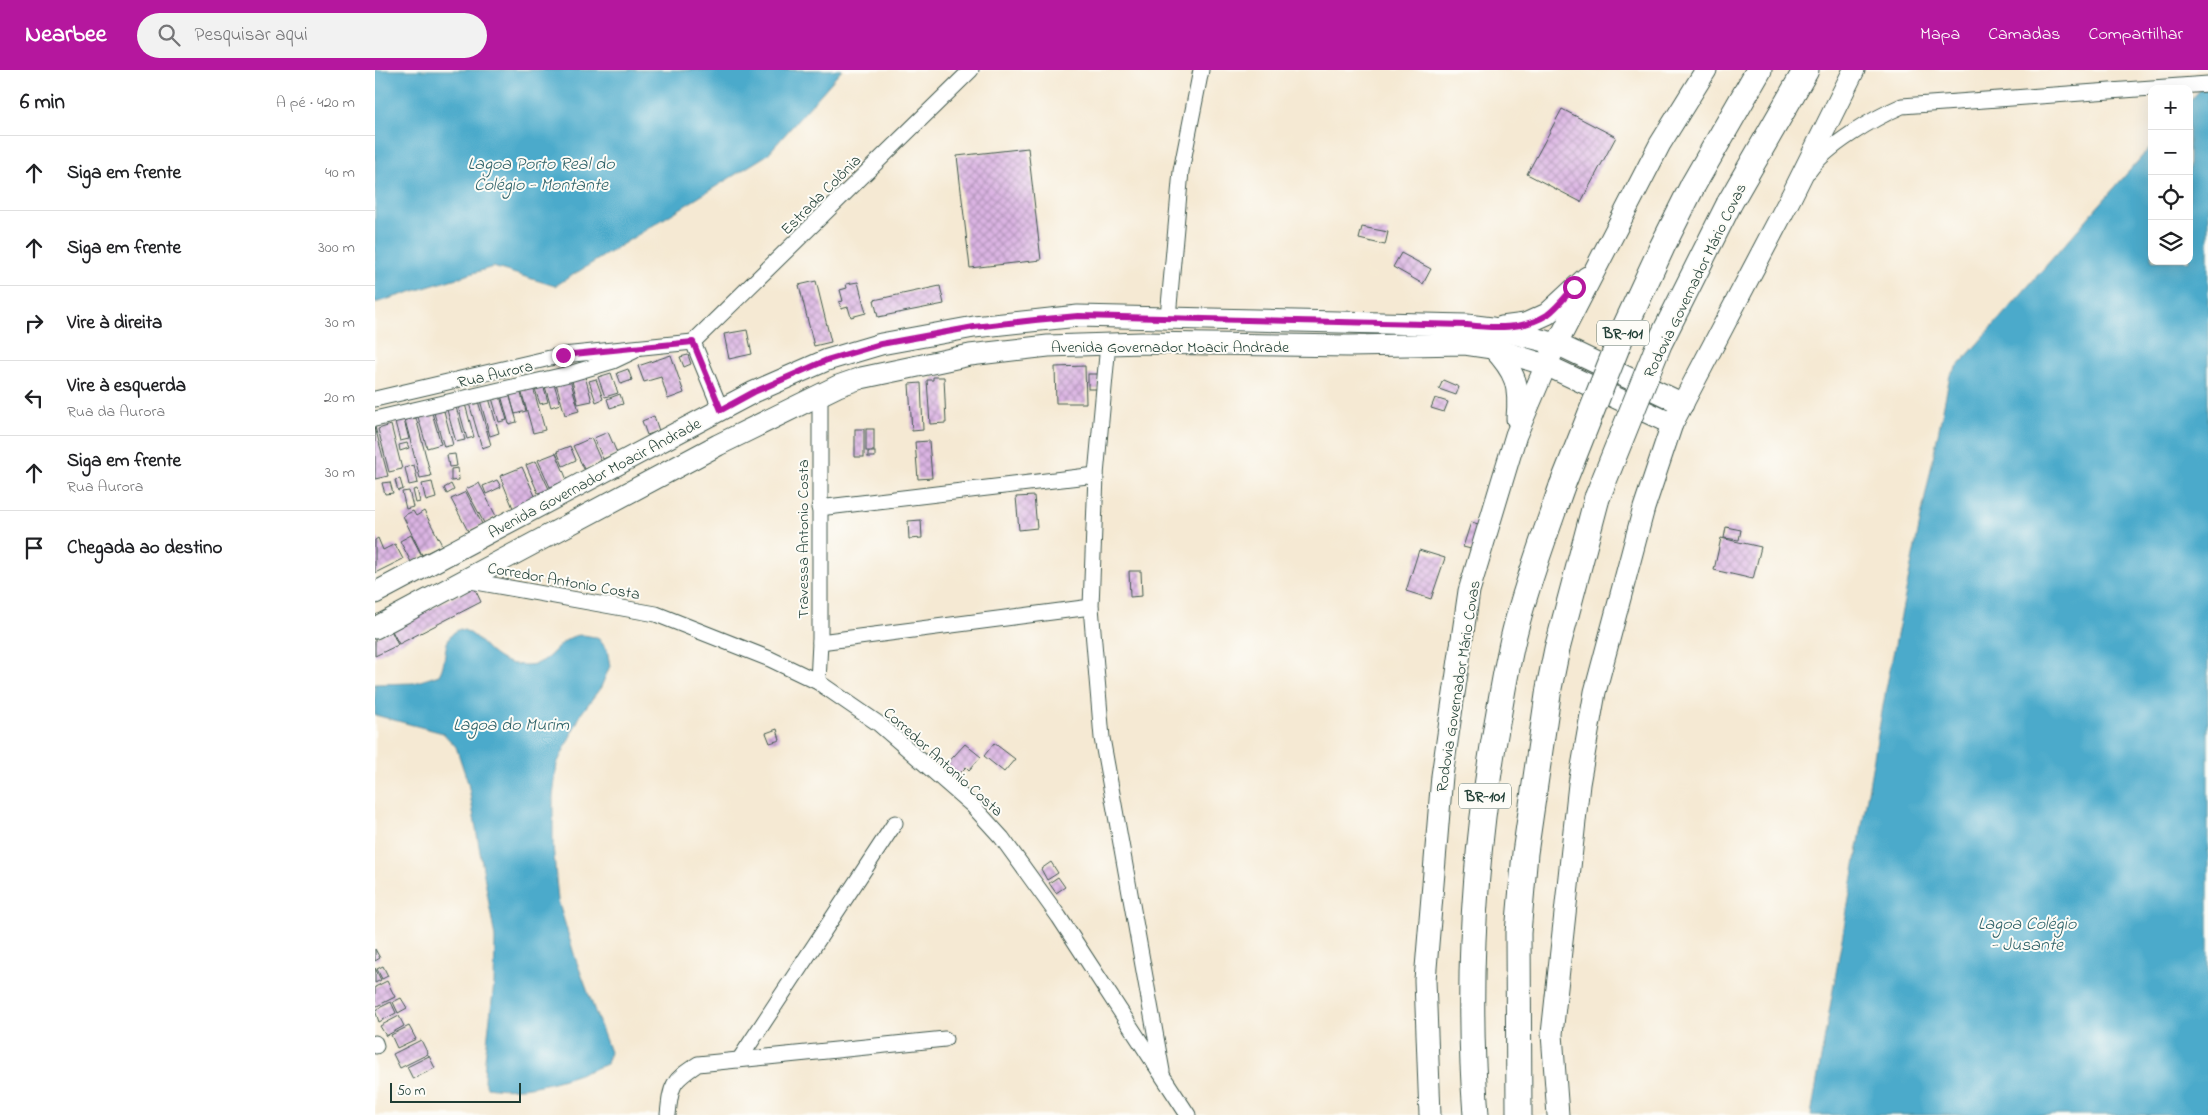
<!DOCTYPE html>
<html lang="pt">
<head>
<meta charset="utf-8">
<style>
	body { margin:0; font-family:"Indie Flower",sans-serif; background:#f2f2f2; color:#202124 }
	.controls { position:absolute; right:15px; top:15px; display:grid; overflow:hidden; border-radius:10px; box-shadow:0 5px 20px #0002 }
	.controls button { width:45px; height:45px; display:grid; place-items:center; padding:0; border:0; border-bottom:1px solid #e0e0e0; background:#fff; color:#202124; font:25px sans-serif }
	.scale { position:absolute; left:15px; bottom:12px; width:131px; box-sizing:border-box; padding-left:5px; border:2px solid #1f3d34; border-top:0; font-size:14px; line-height:18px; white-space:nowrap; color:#1f3d34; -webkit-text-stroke:4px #fdfcf7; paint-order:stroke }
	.stop { position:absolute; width:15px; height:15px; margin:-11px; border:4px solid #b5179e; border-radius:50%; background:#fff }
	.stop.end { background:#b5179e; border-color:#fff; box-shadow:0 1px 5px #0008 }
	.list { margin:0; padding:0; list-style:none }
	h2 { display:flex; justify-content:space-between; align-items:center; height:65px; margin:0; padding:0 20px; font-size:21px }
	h2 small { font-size:16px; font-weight:400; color:#757577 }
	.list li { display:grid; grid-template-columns:32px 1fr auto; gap:15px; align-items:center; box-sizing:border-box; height:75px; padding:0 20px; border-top:1px solid #e0e0e0 }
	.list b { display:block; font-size:19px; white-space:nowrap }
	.list p { margin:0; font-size:16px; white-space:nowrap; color:#757577 }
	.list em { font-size:16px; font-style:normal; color:#757577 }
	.icon { flex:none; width:28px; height:28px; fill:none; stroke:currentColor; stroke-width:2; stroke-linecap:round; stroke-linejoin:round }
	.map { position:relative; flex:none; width:1833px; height:1045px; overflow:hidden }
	header { display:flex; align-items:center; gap:30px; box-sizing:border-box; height:70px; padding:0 25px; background:#b5179e; color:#fff }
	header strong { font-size:24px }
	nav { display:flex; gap:28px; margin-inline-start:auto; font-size:18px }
	.search { width:350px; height:45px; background:#f2f2f2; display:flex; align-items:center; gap:12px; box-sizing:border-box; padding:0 18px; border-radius:28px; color:#757577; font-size:19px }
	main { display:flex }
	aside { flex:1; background:#fff }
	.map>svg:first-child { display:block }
	.water { fill:#4caacb; stroke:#367480 }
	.building { fill:url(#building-cross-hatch) }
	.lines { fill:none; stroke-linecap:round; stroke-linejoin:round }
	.minor-casing { stroke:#3f574c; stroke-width:17 }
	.secondary-casing { stroke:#3f574c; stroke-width:23 }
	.trunk-casing { stroke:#3f574c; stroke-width:27 }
	.minor { stroke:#fff; stroke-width:15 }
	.secondary { stroke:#fff; stroke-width:21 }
	.trunk { stroke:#fff; stroke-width:25 }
	.trunk-bridge-casing { stroke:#3f574c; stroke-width:27; stroke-linecap:butt }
	.trunk-bridge { stroke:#fff; stroke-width:25 }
	.route { stroke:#b5179e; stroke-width:6 }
	.labels { text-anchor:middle; stroke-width:4; stroke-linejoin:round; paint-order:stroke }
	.shield { fill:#fdfcf7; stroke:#62766e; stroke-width:1 }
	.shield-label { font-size:15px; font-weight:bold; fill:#1f3d34 }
	.street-label { font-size:16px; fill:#1f3d34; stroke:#fdfcf7 }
	.water-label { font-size:18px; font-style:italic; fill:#2f6369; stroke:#fdfcf7 }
</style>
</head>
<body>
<header>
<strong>Nearbee</strong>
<div class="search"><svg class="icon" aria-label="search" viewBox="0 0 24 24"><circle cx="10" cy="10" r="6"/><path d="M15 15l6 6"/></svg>Pesquisar aqui</div>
<nav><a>Mapa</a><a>Camadas</a><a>Compartilhar</a></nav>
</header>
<main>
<aside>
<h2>6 min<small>A pé · 420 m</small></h2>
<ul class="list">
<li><svg class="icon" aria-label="ahead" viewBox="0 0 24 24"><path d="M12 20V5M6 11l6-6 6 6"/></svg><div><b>Siga em frente</b></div><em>40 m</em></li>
<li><svg class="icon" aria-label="ahead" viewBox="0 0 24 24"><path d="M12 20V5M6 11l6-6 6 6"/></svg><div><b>Siga em frente</b></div><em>300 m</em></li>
<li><svg class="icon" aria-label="right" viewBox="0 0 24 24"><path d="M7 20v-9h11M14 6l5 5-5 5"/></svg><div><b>Vire à direita</b></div><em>30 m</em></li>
<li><svg class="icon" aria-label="left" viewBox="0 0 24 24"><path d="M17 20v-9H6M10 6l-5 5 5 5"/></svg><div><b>Vire à esquerda</b><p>Rua da Aurora</p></div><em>20 m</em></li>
<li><svg class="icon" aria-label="ahead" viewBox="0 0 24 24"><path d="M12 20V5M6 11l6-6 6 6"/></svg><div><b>Siga em frente</b><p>Rua Aurora</p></div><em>30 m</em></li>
<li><svg class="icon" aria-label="arrive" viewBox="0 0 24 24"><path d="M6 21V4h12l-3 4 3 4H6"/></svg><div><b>Chegada ao destino</b></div></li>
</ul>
</aside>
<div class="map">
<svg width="1833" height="1045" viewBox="0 0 1833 1045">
	<defs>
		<pattern id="building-cross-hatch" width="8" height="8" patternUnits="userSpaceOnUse" patternTransform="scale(1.25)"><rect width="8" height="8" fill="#dbb4e3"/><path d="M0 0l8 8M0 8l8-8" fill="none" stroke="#b194b9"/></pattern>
	</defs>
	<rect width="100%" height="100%" fill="#fdfcf7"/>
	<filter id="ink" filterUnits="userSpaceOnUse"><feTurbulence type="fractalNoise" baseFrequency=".02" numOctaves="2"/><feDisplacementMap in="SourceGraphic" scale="10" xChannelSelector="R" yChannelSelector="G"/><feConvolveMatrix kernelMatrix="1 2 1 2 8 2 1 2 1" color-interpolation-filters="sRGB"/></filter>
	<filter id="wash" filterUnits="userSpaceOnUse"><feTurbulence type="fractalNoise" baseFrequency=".0096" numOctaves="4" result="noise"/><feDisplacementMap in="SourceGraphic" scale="20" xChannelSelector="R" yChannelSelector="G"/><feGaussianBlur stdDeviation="1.12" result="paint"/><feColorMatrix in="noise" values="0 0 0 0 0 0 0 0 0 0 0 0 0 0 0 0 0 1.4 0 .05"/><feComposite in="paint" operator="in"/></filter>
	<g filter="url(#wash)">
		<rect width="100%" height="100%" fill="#f5e9d3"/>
		<!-- water -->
		<g class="water">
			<path d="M0 0H467L392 85 180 216 118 197 0 233Z"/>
			<path d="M1833 11V1045H1436L1511 619 1575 305 1777 75V191H1814V32Z"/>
			<path d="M85 559C109 564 112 595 151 595 180 595 182 565 207 565 212 565 217 567 222 567L232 579 235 596 226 617 206 644 182 694 178 727V775L183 830 200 887 235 982 232 994C195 1008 151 1024 112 1017L109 1011 110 989 119 914 120 868 93 713 81 677 68 663 0 645V614L39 613 64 605C74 588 65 567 85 559Z"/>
		</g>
		<g id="blocks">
			<!-- building -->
			<g class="building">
				<path d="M1187 39 1241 67 1206 132 1152 104Z"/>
				<path d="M653 78 666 190 595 198 582 86Z"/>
				<path d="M987 157 1013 162 1010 175 984 169Z"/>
				<path d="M1026 183 1056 199 1048 214 1018 197Z"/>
				<path d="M441 211 456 272 439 276 424 215Z"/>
				<path d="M483 212 491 243 476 247 473 237 466 239 464 232 468 231 465 220 472 218 471 214Z"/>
				<path d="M565 216 569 234 503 247 499 230Z"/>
				<path d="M372 260 377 284 354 289 349 264Z"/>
				<path d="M296 285 309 323 293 329 286 307 269 312 263 296Z"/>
				<path d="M313 285 316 294 309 297 305 287Z"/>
				<path d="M710 296 711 333H681L680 297Z"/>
				<path d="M253 299 257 310 246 314 242 303Z"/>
				<path d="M209 303 217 331 203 334 196 307Z"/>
				<path d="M236 303 243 323 230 327 223 307Z"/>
				<rect x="713" y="304" width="11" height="15"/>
				<path d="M194 306 204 341 190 345 180 310Z"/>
				<path d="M558 307H569L571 353 555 354 552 310H558Z"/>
				<path d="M221 309 228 329 221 332 214 311Z"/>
				<path d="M178 310 185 334 176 337 169 313Z"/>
				<path d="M1068 310 1084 317 1081 325 1064 319Z"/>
				<path d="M546 313 548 360 537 361 534 314Z"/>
				<path d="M168 314 173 332 165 334 159 316Z"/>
				<path d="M158 317 170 360 158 363 146 320Z"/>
				<path d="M145 320 151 341 140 344 134 323Z"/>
				<path d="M134 323 142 352 134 354 126 325Z"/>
				<path d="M245 324 248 334 235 338 232 329Z"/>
				<path d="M125 326 132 350 124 352 117 328Z"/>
				<path d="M114 328 124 363 115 366 105 330Z"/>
				<path d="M1060 328 1073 332 1069 342 1056 338Z"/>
				<path d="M103 331 116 375 107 378 94 333Z"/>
				<path d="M90 334 99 367 92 369 83 336Z"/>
				<path d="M81 337 90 370 81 372 72 340Z"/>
				<path d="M69 341 78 375 69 377 59 343Z"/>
				<path d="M57 343 66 374 52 378 43 347Z"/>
				<path d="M279 346 284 361 272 365 267 351Z"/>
				<path d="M41 348 56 406 45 408 30 350Z"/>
				<path d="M29 350 34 369 25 371 20 352Z"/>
				<path d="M16 355 27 399 14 402 3 359Z"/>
				<path d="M0 357 13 406 0 409Z"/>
				<rect x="480" y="359" width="9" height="28"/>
				<rect x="491" y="359" width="8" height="22"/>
				<path d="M233 362 242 383 228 389 219 368Z"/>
				<path d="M216 368 226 391 209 399 198 376Z"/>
				<path d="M554 371 557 408 543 409 540 372Z"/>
				<path d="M32 373 34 378 25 381 24 375Z"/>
				<path d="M195 376 201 390 188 396 182 381Z"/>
				<rect x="493" y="382" width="7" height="5"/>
				<path d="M181 383 192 410 175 417 163 390Z"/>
				<path d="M80 384 82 396 74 397 72 385Z"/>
				<path d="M161 391 174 419 163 423 151 395Z"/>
				<path d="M39 395 43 413 34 415 30 398Z"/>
				<path d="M147 397 161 428 138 438 125 406Z"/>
				<path d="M83 398 84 410 76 411V399Z"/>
				<path d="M25 409 28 419 23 421 20 410Z"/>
				<path d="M122 410 126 417 111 424 108 416Z"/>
				<path d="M15 412 18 423 10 424 7 413Z"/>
				<path d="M57 412 61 428 51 431 47 414Z"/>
				<path d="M104 413 121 446 109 453 91 419Z"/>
				<path d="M76 414 79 420 72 424 69 418Z"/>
				<path d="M42 419 45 432 41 433 38 420Z"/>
				<path d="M34 421 38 437 31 439 27 422Z"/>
				<path d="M91 422 107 454 93 461 76 429Z"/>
				<path d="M659 426 662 458 644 460 641 427Z"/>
				<path d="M38 441 41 446 49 441 67 475 47 485 28 446Z"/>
				<path d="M546 450 547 468 534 469 533 451Z"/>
				<path d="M1096 452 1111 456 1104 481 1088 477Z"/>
				<path d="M1351 457 1366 460 1364 470 1349 468Z"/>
				<path d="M36 465 47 486 36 492 25 471Z"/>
				<path d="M3 468 8 480 20 474 28 489 0 503V470Z"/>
				<path d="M1346 468 1386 477 1378 509 1339 500Z"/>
				<path d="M1044 480 1070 488 1056 529 1031 521Z"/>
				<path d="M754 501H766L767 526 755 527Z"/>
				<path d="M99 517 106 532 24 574 16 559Z"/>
				<path d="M16 560 23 575 0 586V568Z"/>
				<path d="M402 659 405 670 395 673 391 663Z"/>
				<path d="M619 673 640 689 629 702 609 686Z"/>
				<path d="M590 674 606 687 594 700 591 697 580 708 568 698Z"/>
				<path d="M676 792 683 803 672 810 666 799Z"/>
				<path d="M683 807 690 817 681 823 674 813Z"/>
				<path d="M0 879 5 888 0 891Z"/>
				<path d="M8 896 13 906 7 909 2 899Z"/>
				<path d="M0 898 6 910 0 913Z"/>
				<path d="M12 911 20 927 0 937V917Z"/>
				<path d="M26 928 32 938 23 943 18 932Z"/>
				<path d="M16 932 21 943 4 952 0 940Z"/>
				<path d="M24 946 29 956 11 966 5 956Z"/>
				<path d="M34 956 41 969 22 978 16 965Z"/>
				<path d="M46 970 53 984 25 998 18 984Z"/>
				<path d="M54 986 60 998 38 1009 32 997Z"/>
			</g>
		</g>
	</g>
	<g filter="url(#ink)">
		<use href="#blocks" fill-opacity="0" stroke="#3f574c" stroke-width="1"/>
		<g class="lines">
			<!-- minor casing -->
			<g class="minor-casing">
				<g id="minor">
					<path d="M1434 101C1451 76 1499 48 1527 36L1833 14"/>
					<path d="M793 247 806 101 826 0"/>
					<path d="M318 272 596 0"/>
					<path d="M318 272 346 340"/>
					<path d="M733 274 721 405 716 537 727 668 787 1001"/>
					<path d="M0 329 188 285 318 272"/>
					<path d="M0 349 194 304 238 291 259 281"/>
					<path d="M444 438 721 405"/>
					<path d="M90 510 281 544 395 589 443 612 504 654 597 735 627 768 684 847 813 1045"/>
					<path d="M445 572 716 537"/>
					<path d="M443 612 445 572V326"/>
					<path d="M0 973 1 976"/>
					<path d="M364 990 520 753"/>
					<path d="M293 1045C296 1014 297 1011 323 994L570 969"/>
				</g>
			</g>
			<!-- secondary casing -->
			<g class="secondary-casing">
				<g id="secondary">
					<path d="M1127 257 1150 254 1172 244 1212 207"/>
					<path d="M1118 278C1141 303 1145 315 1142 349"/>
					<path d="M0 523 379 322 452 290 506 274 599 257 703 246 1092 255 1117 258 1182 274 1308 334"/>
					<path d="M0 558 343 375 463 316 486 308 595 285 673 276 767 273 974 276 1090 274 1117 278 1171 295 1297 354"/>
					<path d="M1055 1045 1050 910 1067 706 1094 521 1141 365 1171 295 1285 74 1331 0"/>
					<path d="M1183 1045 1177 964 1204 714 1220 622 1269 438 1297 354 1416 127 1479 0"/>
				</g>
			</g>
			<!-- trunk casing -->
			<g class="trunk-casing">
				<g id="trunk">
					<path d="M1318 115 1384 0"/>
					<path d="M1354 134 1431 0"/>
					<path d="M1101 1045C1091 914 1099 782 1122 653 1128 620 1133 586 1142 553 1154 507 1171 462 1187 416"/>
					<path d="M1144 1045 1143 863 1150 783 1174 618 1182 579 1222 428"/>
				</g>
			</g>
			<!-- minor -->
			<use href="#minor" class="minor"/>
			<!-- secondary -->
			<use href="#secondary" class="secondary"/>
			<!-- trunk -->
			<use href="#trunk" class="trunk"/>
			<!-- trunk-bridge casing -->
			<g class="trunk-bridge-casing">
				<g id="trunk-bridge">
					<path d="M1187 416 1250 257 1287 177 1318 115"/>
					<path d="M1222 428 1284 274 1354 134"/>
				</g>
			</g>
			<!-- trunk-bridge -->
			<use href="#trunk-bridge" class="trunk-bridge"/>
		</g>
	</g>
	<g class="lines" filter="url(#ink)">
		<!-- route -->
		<path class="route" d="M188 285 318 272 346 340 379 322 452 290 506 274 599 257 660 250 703 246 1092 255C1118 258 1148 260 1172 245 1182 238 1191 226 1199 217"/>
	</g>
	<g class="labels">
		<!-- shield labels -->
		<g class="shield">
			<rect x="1222" y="250.5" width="52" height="25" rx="4"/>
			<rect x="1084" y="713.5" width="52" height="25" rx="4"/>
		</g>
		<g class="shield-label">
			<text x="1248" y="268">BR-101</text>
			<text x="1110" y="731">BR-101</text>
		</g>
		<!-- street labels -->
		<g class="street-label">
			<text transform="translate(445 124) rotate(-45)" y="6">Estrada Colônia</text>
			<text transform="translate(1319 210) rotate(-64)" y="6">Rodovia Governador Mário Covas</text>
			<text x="795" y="282">Avenida Governador Moacir Andrade</text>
			<text transform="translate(120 303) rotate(-13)" y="6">Rua Aurora</text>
			<text transform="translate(219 407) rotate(-28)" y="6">Avenida Governador Moacir Andrade</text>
			<text transform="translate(427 469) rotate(-90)" y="6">Travessa Antonio Costa</text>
			<text transform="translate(189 510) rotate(10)" y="6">Corredor Antonio Costa</text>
			<text transform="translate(1082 616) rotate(-81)" y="6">Rodovia Governador Mário Covas</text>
			<text transform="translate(569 691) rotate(42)" y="6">Corredor Antonio Costa</text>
		</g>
		<!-- water labels -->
		<g class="water-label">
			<text x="166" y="99">Lagoa Porto Real do<tspan x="166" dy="21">Colégio - Montante</tspan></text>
			<text x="136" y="660">Lagoa do Murim</text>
			<text x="1652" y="859">Lagoa Colégio<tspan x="1652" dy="21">- Jusante</tspan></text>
		</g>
	</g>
</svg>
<div class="controls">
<button>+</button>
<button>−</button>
<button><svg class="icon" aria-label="locate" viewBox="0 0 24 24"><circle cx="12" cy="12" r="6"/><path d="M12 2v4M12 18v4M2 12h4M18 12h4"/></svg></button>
<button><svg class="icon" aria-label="layers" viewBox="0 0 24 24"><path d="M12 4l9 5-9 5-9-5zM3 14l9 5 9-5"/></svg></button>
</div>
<div class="scale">50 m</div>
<div class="stop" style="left:1199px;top:217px"></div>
<div class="stop end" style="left:188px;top:285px"></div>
</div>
</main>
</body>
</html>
